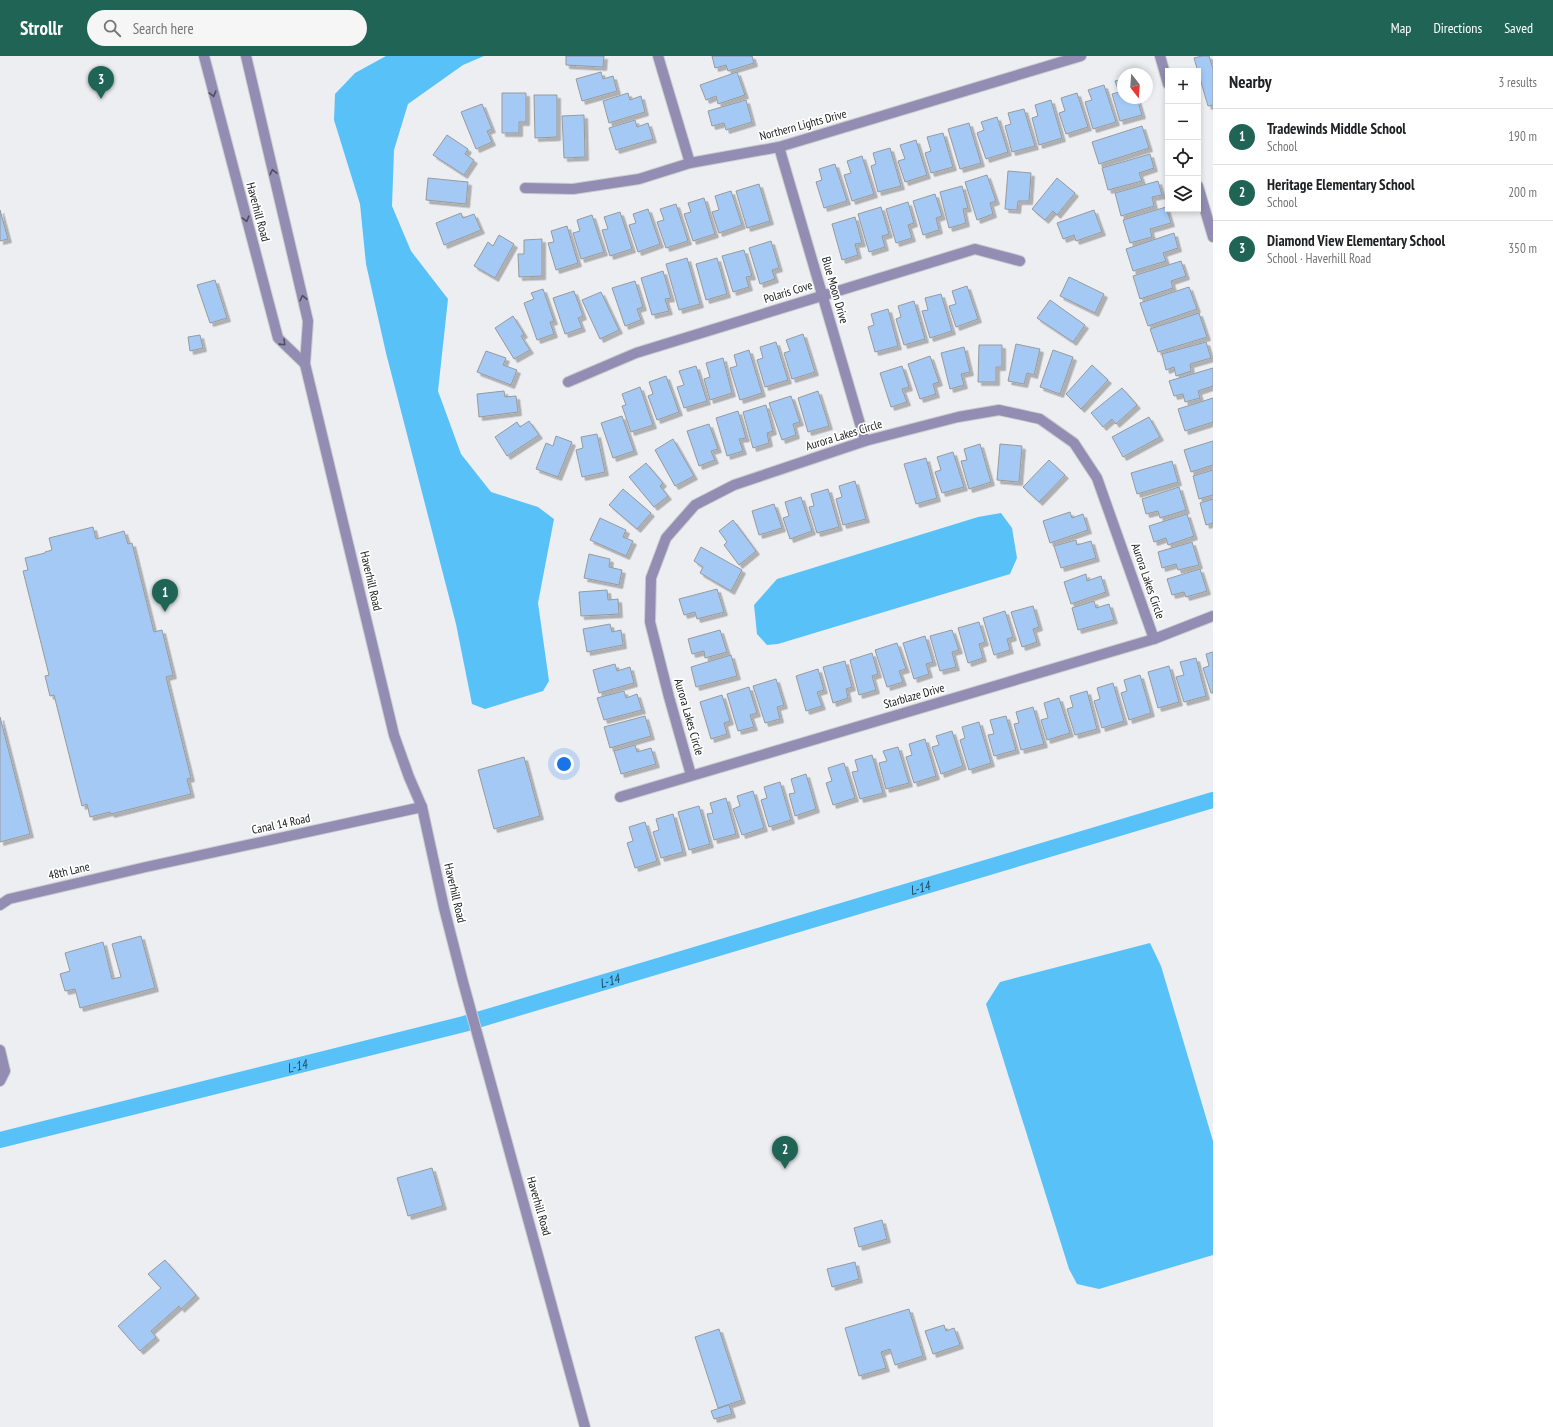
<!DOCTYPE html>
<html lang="en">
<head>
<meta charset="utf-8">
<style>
	body { margin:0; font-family:"PT Sans Narrow",sans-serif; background:#f6f6f6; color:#202124 }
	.controls { position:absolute; right:12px; top:12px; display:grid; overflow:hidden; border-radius:0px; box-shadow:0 2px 6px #0003 }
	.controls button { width:36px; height:36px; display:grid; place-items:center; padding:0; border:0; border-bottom:1px solid #e0e0e0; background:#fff; color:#202124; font:20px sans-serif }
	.compass { position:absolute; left:1117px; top:12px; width:36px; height:36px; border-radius:50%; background:#fff; box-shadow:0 2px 6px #0003; rotate:163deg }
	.you { position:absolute; left:564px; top:708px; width:14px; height:14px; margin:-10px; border:3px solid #fff; border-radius:50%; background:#1a73e8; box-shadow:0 0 0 6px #1a73e833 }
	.badge { display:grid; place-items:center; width:26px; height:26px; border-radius:50%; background:#1f6455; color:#fff; font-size:13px; font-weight:700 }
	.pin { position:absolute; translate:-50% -33px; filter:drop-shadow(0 1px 2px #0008) }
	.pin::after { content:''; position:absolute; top:21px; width:14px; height:12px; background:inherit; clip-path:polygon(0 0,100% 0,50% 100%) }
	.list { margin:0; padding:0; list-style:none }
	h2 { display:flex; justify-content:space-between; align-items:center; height:52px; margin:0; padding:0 16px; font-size:17px }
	h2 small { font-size:13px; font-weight:400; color:#757577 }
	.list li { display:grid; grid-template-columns:26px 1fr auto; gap:12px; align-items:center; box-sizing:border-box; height:56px; padding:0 16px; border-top:1px solid #e0e0e0 }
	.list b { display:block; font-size:15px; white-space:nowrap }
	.list p { margin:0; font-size:13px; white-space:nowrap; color:#757577 }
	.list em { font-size:13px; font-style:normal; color:#757577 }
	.icon { flex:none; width:22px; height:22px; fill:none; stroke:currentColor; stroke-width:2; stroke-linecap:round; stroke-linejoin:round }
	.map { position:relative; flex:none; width:1213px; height:1371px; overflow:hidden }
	header { display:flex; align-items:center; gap:24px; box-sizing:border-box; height:56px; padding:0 20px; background:#1f6455; color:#fff }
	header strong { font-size:19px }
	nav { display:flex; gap:22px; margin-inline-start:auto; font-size:14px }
	.search { width:280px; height:36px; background:#f6f6f6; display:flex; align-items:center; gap:10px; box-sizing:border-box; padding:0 14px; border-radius:22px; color:#757577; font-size:15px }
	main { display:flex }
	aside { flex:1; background:#fff }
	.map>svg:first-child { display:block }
	.water { fill:#58c1f7 }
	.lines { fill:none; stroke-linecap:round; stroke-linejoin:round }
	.canal { stroke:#58c1f7; stroke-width:16 }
	.building { fill:#a4c9f5; stroke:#979a9d; filter:url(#shadow) }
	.minor-casing { stroke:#cbcccf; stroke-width:12 }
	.tertiary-casing { stroke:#cbcccf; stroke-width:12 }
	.minor { stroke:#938db3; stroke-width:10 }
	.tertiary { stroke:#938db3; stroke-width:10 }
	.oneway { stroke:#4f4d5f }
	.labels { text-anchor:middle; stroke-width:3.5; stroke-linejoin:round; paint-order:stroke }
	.street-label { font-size:12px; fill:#18191a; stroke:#fff }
	.water-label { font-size:13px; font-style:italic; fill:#1e4a60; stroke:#fff }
</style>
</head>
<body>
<header>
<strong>Strollr</strong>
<div class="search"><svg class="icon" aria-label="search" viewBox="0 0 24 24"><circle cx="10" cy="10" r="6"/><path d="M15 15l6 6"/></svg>Search here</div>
<nav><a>Map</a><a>Directions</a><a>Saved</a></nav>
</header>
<main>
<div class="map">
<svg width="1213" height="1371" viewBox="0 0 1213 1371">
	<defs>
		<filter id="shadow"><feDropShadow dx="3.5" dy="3.5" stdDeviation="0" flood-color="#0004"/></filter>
	</defs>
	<rect width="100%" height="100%" fill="#edeef2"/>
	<!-- water -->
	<g class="water">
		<path d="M386 0H484L463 9 408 48 394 94 392 150 411 195 448 243 438 335 461 398 491 436 538 451 554 463 538 547 549 625 543 635 485 653 472 648 456 568 386 297 366 208 360 148 334 64 335 38 355 17Z"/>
		<path d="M1001 457 1012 472 1017 502 1010 518 778 588 767 589 757 578 754 549 777 523 978 461Z"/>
		<path d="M1150 887 1161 910 1213 1085V1199L1099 1233 1077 1228 1069 1213 986 948 1000 926Z"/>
	</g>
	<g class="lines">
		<!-- canal -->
		<path class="canal" id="s1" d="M0 1084 464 968 1213 744"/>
	</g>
	<!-- building -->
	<g class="building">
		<path d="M566 0H604L603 11 566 9Z"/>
		<path d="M712 0H752L754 7 728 15 726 9 715 12Z"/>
		<path d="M1202 0H1209L1213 13V49L1208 50 1194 2Z"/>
		<path d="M601 16 603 23 613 20 617 35 582 45 576 23Z"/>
		<path d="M737 16 745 39 718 48 716 40 706 44 700 29Z"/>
		<path d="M1123 23V42H1137L1142 59 1120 65 1112 38 1119 36 1115 25Z"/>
		<path d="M1104 29 1116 66 1093 73 1085 46 1092 44 1088 34Z"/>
		<path d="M502 37H526V66H519V77H502Z"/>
		<path d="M628 37 630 44 641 40 645 56 609 67 603 45Z"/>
		<path d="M1077 37 1088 71 1066 78 1059 57 1065 55 1061 42Z"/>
		<path d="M534 39H557V81L535 82Z"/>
		<path d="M746 44 752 66 726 74 724 67 712 70 708 55Z"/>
		<path d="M1051 44 1062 82 1039 89 1032 62 1038 60 1035 49Z"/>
		<path d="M482 48 492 73 487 75 492 86 476 93 461 56Z"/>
		<path d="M1024 53 1035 90 1012 96 1005 70 1011 68 1008 57Z"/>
		<path d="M584 59 585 101 564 102 562 60Z"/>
		<path d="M997 61 1008 96 986 103 977 77 984 74 981 66Z"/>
		<path d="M635 64 637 71 648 67 653 83 616 94 609 72Z"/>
		<path d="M969 67 981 107 960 113 948 73Z"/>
		<path d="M1142 70 1149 92 1099 108 1092 86Z"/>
		<path d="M943 77 953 111 931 117 925 97 931 95 927 81Z"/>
		<path d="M447 79 468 93 465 98 474 104 464 119 433 99Z"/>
		<path d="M916 84 927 119 905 126 898 105 905 103 900 89Z"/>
		<path d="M890 92 901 130 878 136 871 110 876 108 873 97Z"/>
		<path d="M1150 98 1154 112 1139 117 1142 125 1108 134 1102 112Z"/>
		<path d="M862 100 874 138 852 145 844 119 851 117 847 105Z"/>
		<path d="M835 108 847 145 824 152 816 126 822 124 819 113Z"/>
		<path d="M1008 115 1031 117 1029 145H1018L1017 154 1005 153Z"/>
		<path d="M987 119 996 145 990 147 993 158 977 164 965 126Z"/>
		<path d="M428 122 468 126 466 148 426 144Z"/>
		<path d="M1057 122 1075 137 1057 159 1053 155 1045 164 1032 153Z"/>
		<path d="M1158 125 1162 139 1152 141 1154 150 1121 160 1115 137Z"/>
		<path d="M759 128 770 165 747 172 736 135Z"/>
		<path d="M962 130 968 152 963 153 966 167 949 172 940 136Z"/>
		<path d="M731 135 742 169 719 177 712 156 719 154 715 140Z"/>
		<path d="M935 138 942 160 936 162 939 174 923 179 913 145Z"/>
		<path d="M704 142 715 178 693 185 684 158 691 156 688 147Z"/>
		<path d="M908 146 914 167 908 169 912 182 896 187 886 153Z"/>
		<path d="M676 148 688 185 666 192 657 166 664 164 660 153Z"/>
		<path d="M881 151 889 178 882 180 885 191 869 196 858 158Z"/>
		<path d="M1166 151 1171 167 1150 173 1152 181 1130 187 1123 164Z"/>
		<path d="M648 153 660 188 638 196 629 169 636 167 633 158Z"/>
		<path d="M0 154 8 183 0 185Z"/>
		<path d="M1094 154 1102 176 1076 185 1074 179 1063 183 1057 167Z"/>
		<path d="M620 156 632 193 610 200 602 174 608 173 604 161Z"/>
		<path d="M461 157 463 162 474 158 481 174 444 189 436 167Z"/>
		<path d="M592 159 604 196 581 203 573 177 580 175 577 164Z"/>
		<path d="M855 161 862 187 855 188 858 199 842 204 832 168Z"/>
		<path d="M567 170 578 207 556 214 548 187 554 186 551 175Z"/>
		<path d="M1174 177 1178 192 1163 197 1166 205 1133 215 1126 193Z"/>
		<path d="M499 179 514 188 495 222 474 210 488 186 493 190Z"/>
		<path d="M542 183V220L519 221 518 198H524V184Z"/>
		<path d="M771 185 779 212 772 214 775 223 760 228 749 192Z"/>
		<path d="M744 194 752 220 746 221 749 231 733 236 722 200Z"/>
		<path d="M687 202 700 248 679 254 666 208Z"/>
		<path d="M717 202 727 238 706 244 696 208Z"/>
		<path d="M1181 205 1186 220 1171 225 1173 232 1140 243 1133 220Z"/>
		<path d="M663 215 671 242 665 243 669 255 652 259 641 222Z"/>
		<path d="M1069 221 1104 238 1095 257 1060 240Z"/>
		<path d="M215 224 227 262 210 267 197 229Z"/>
		<path d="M635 225 643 251 637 253 641 264 625 270 612 232Z"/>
		<path d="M967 230 978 263 956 271 949 250 956 248 952 235Z"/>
		<path d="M1189 231 1197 253 1148 270 1140 247Z"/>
		<path d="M543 233 554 265 550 266 554 278 537 284 524 247 534 243 531 237Z"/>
		<path d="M574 235 583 260 578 262 582 272 565 278 553 242Z"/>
		<path d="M601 236 619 274 600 283 582 244Z"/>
		<path d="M941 238 952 275 930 282 922 255 928 254 925 242Z"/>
		<path d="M1050 244 1085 269 1073 286 1037 262Z"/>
		<path d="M914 245 925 283 904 289 896 263 901 261 898 250Z"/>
		<path d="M888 253 898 290 875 296 868 271 874 269 871 258Z"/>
		<path d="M1199 257 1207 281 1158 296 1150 273Z"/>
		<path d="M513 260 524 278 521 280 530 294 514 303 495 272Z"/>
		<path d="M803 278 815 316 792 323 784 297 790 295 786 284Z"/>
		<path d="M200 279 203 292 190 295 188 281Z"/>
		<path d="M776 286 788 324 765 331 757 304 763 302 760 291Z"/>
		<path d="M1206 286 1211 302 1190 308 1191 315 1176 320 1174 311 1166 314 1162 298Z"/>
		<path d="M1016 288 1040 293 1034 319 1027 317 1024 328 1008 325Z"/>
		<path d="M979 289H1002V311H996V326H978Z"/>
		<path d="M964 291 970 316 961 318 964 329 950 333 941 297Z"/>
		<path d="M749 294 762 337 740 344 730 312 737 310 734 299Z"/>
		<path d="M1053 294 1073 301 1060 338 1040 331Z"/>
		<path d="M486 295 506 302 503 309 517 314 511 329 477 316Z"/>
		<path d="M930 300 939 326 933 328 936 338 920 343 908 308Z"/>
		<path d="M723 302 732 337 710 344 704 323 710 321 706 307Z"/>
		<path d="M1092 309 1108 324 1081 353 1066 338Z"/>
		<path d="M696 310 707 345 684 352 677 331 684 329 679 315Z"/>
		<path d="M902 310 909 331 902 333 907 346 891 351 880 317Z"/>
		<path d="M1213 312V330L1198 335 1200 342 1185 346 1183 338 1174 340 1169 325Z"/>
		<path d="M666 320 679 356 657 364 648 340 653 338 649 326Z"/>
		<path d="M640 331 653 369 631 376 622 350 626 349 622 338Z"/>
		<path d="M1122 332 1137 349 1116 368 1112 363 1103 371 1091 357Z"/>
		<path d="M504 335 505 341 516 340 518 356 479 361 477 338Z"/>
		<path d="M818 335 829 370 808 376 798 342Z"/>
		<path d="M791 340 800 366 793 368 796 379 782 384 769 347Z"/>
		<path d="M1213 342V366L1185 375 1178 353Z"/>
		<path d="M766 349 773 375 767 377 769 387 753 392 743 356Z"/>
		<path d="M738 355 746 382 739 383 743 395 727 400 716 362Z"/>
		<path d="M622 360 634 395 613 402 601 367Z"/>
		<path d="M1149 361 1160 381 1123 401 1112 381Z"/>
		<path d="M529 365 539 379 507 400 495 381 517 366 520 371Z"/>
		<path d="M709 368 718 393 711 395 715 404 699 410 687 375Z"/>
		<path d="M597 378 605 416 582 421 576 394 583 392 581 381Z"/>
		<path d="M556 380 572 386 558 421 536 413 546 387 553 390Z"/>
		<path d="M673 383 694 420 675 430 655 394Z"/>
		<path d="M1213 385V409L1191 416 1184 394Z"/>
		<path d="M980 388 991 426 969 433 961 405 967 404 964 393Z"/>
		<path d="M1000 388 1022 390 1019 426 997 424Z"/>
		<path d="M953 396 964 431 942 437 935 416 941 414 937 401Z"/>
		<path d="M926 402 937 442 916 448 904 408Z"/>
		<path d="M1049 404 1065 419 1039 446 1023 431Z"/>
		<path d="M1172 405 1178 426 1137 438 1131 417Z"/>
		<path d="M646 407 663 427 660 430 668 440 654 451 629 421Z"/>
		<path d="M1213 414V439L1199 443 1193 420Z"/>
		<path d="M855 425 866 463 843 469 836 443 842 441 839 430Z"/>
		<path d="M1179 431 1186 454 1160 462 1158 455 1146 458 1142 443Z"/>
		<path d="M623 433 651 457 637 473 609 449Z"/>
		<path d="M828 433 839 471 817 477 809 451 814 450 811 438Z"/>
		<path d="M801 441 812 475 790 483 783 462 789 460 785 446Z"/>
		<path d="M1213 443V467L1206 469 1200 447Z"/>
		<path d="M774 448 782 472 759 479 752 455Z"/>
		<path d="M1070 456 1072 462 1083 458 1088 474 1050 487 1043 465Z"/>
		<path d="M1187 458 1194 480 1168 489 1166 482 1154 486 1149 470Z"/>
		<path d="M600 462 626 474 623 481 633 485 626 500 590 484Z"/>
		<path d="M733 464 756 495 739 509 724 489 727 486 719 475Z"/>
		<path d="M93 471 96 483 124 475 128 488 132 487 154 576 162 574 173 619 166 621 191 722 187 723 191 738 111 758 110 756 90 761 87 748 82 750 54 639 50 640 45 620 49 619 23 515 28 514 25 502 45 497V496L52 494 49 482Z"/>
		<path d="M1076 484 1077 489 1091 485 1096 502 1061 512 1054 490Z"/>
		<path d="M1192 486 1199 509 1178 514 1176 508 1162 512 1158 496Z"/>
		<path d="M701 491 742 514 731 535 700 517 703 511 694 505Z"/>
		<path d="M589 498 610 503 609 511 622 514 619 529 584 522Z"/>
		<path d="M1200 513 1207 535 1186 541 1184 536 1172 539 1167 523Z"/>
		<path d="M1086 518 1087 525 1101 520 1106 536 1071 548 1064 526Z"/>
		<path d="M717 533 724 556 697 563 695 556 684 559 679 543Z"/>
		<path d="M607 534 608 544 618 543 619 558 581 560 579 536Z"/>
		<path d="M1094 545 1096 552 1109 548 1114 564 1078 574 1072 552Z"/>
		<path d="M1033 550 1039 571 1033 573 1037 586 1022 591 1011 556Z"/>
		<path d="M1005 555 1013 581 1007 583 1010 594 994 599 983 562Z"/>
		<path d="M979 566 985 586 979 588 983 602 968 607 958 572Z"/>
		<path d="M610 568 612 576 621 574 623 589 587 596 583 573Z"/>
		<path d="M720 574 727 596 705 602 704 595 692 598 688 583Z"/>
		<path d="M952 574 959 594 952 596 956 611 940 615 930 580Z"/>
		<path d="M925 580 933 606 926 608 929 618 914 623 903 587Z"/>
		<path d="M897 587 906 613 899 615 903 626 887 631 875 594Z"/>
		<path d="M1213 596V637H1211L1203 612 1209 610 1206 598Z"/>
		<path d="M872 597 878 618 872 620 876 634 859 639 850 604Z"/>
		<path d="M731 599 737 620 696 631 691 611Z"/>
		<path d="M1196 602 1206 640 1184 646 1176 621 1184 619 1180 606Z"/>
		<path d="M845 605 852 631 846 633 848 642 833 647 823 611Z"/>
		<path d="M615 608 617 615 630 611 634 627 599 637 593 614Z"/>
		<path d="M1169 610 1179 646 1158 652 1148 616Z"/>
		<path d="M818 613 824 634 817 636 822 650 806 655 796 620Z"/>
		<path d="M1140 619 1151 657 1129 664 1121 637 1127 635 1124 624Z"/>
		<path d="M776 623 784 649 777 651 780 663 765 667 753 630Z"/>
		<path d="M1113 627 1124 665 1102 672 1094 645 1100 643 1097 632Z"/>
		<path d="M749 631 757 657 750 659 754 671 738 675 727 638Z"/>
		<path d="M624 635 626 642 637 638 642 654 604 664 597 642Z"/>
		<path d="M1087 635 1097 673 1075 679 1067 653 1073 651 1070 640Z"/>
		<path d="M722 639 730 665 724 667 727 678 711 683 700 646Z"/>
		<path d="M1059 642 1070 677 1047 684 1041 664 1048 662 1044 647Z"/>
		<path d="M1033 651 1044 688 1021 694 1014 668 1019 667 1016 656Z"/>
		<path d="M645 660 651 680 610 692 604 671Z"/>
		<path d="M1006 660 1016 694 994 700 988 679 994 678 990 664Z"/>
		<path d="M0 661 30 778 0 786Z"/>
		<path d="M979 666 991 707 969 714 960 684 965 682 962 671Z"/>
		<path d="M952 675 963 710 941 718 932 691 939 689 936 680Z"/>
		<path d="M925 683 936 720 914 727 906 701 912 699 909 688Z"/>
		<path d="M635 689 637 696 651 692 656 708 621 718 614 695Z"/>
		<path d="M898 691 909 727 886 733 879 707 887 705 883 695Z"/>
		<path d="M872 699 883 737 860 743 852 716 858 715 855 704Z"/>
		<path d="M524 701 540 760 494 773 478 714Z"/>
		<path d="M844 707 855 742 833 749 826 727 832 725 828 712Z"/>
		<path d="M806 718 816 753 795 760 789 738 795 737 791 723Z"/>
		<path d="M780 726 791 764 769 771 761 744 767 742 764 731Z"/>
		<path d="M753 735 764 772 742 779 733 753 740 750 737 740Z"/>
		<path d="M726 742 736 778 714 784 707 758 713 757 710 747Z"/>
		<path d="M699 750 710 788 689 794 678 756Z"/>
		<path d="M673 758 683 796 661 802 653 776 659 774 656 763Z"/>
		<path d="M645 766 657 805 635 812 627 787 633 785 629 771Z"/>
		<path d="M141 880 155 932 80 952 75 933 65 935 60 918 70 915 65 897 103 886 112 923 121 921 112 888Z"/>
		<path d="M432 1112 443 1150 408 1160 397 1122Z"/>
		<path d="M882 1164 887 1183 859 1191 854 1172Z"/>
		<path d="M165 1204 196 1239 181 1253 179 1250 151 1275 156 1281 140 1295 118 1270 161 1232 148 1218Z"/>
		<path d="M855 1206 859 1223 832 1231 827 1213Z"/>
		<path d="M909 1253 923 1300 895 1309 890 1293 881 1296 886 1312 859 1320 845 1272Z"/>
		<path d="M944 1269 946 1275 954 1272 960 1289 933 1298 925 1275Z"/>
		<path d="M719 1273 742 1344 718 1352 695 1281Z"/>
		<path d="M729 1349 732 1358 714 1363 711 1355Z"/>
	</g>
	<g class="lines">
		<!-- minor casing -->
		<g class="minor-casing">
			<g id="minor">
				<path d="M658 0 690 107"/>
				<path d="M1160 0 1168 28"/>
				<path d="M779 91 865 385"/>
				<path d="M1198 130 1213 181"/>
				<path d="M525 132 573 133 639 123 690 107 779 91 1081 0"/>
				<path d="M568 326 636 297 975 193 1020 205"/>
				<path d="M691 719 669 641 650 566 651 522 666 482 695 449 734 429 865 385 958 361 999 354 1040 363 1074 387 1097 422 1154 583"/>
				<path d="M620 741 1154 583 1213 560"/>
				<path d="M0 849 9 843 146 811 422 751"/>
				<path d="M0 994 5 1015 0 1025"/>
			</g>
		</g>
		<!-- tertiary casing -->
		<g class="tertiary-casing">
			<g id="tertiary">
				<path d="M204 0 278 282 305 308"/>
				<path d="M246 0 308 265 305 308 394 679 409 721 422 751 444 852 463 926 585 1371"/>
			</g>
		</g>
		<!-- minor -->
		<use href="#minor" class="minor"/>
		<!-- tertiary -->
		<use href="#tertiary" class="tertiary"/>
	</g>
	<!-- one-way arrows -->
	<defs><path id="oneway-chevron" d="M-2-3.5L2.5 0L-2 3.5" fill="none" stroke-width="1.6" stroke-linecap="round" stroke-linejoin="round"/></defs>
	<g class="oneway">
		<use href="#oneway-chevron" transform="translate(213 38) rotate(75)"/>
		<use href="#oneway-chevron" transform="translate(273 116) rotate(-103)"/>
		<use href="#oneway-chevron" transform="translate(246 163) rotate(75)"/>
		<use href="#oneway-chevron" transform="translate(303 242) rotate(-103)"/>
		<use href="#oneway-chevron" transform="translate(283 287) rotate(44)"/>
	</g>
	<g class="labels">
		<!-- street labels -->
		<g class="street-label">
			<text transform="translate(803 69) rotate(-15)" y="4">Northern Lights Drive</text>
			<text transform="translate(258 156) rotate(75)" y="4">Haverhill Road</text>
			<text transform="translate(835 234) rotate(74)" y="4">Blue Moon Drive</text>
			<text transform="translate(788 236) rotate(-17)" y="4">Polaris Cove</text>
			<text transform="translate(844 379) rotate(-17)" y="4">Aurora Lakes Circle</text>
			<text transform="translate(371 525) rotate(77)" y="4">Haverhill Road</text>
			<text transform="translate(1148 525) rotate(71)" y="4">Aurora Lakes Circle</text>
			<text transform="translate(914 640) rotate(-16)" y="4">Starblaze Drive</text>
			<text transform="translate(689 661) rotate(74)" y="4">Aurora Lakes Circle</text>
			<text transform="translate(281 768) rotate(-12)" y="4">Canal 14 Road</text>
			<text transform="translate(69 815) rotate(-13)" y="4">48th Lane</text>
			<text transform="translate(455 837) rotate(77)" y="4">Haverhill Road</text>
			<text transform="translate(539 1150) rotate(74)" y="4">Haverhill Road</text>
		</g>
		<!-- water labels -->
		<g class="water-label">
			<text dy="5" stroke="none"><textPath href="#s1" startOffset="954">L-14</textPath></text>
			<text dy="5" stroke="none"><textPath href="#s1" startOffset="630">L-14</textPath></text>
			<text dy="5" stroke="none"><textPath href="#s1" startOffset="306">L-14</textPath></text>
		</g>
	</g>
</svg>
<div class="controls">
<button>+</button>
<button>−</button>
<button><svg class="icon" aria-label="locate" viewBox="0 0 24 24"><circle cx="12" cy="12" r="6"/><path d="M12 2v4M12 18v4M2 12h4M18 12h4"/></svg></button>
<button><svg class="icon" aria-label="layers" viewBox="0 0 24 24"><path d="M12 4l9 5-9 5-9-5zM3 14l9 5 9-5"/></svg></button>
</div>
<svg class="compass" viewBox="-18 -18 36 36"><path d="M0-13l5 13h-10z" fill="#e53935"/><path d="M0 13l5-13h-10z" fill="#757577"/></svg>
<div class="you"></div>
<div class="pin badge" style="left:165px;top:556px">1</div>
<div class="pin badge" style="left:785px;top:1113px">2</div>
<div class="pin badge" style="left:101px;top:43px">3</div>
</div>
<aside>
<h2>Nearby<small>3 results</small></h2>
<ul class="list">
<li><span class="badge">1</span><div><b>Tradewinds Middle School</b><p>School</p></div><em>190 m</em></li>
<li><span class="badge">2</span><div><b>Heritage Elementary School</b><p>School</p></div><em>200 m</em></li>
<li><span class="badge">3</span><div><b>Diamond View Elementary School</b><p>School · Haverhill Road</p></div><em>350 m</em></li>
</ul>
</aside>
</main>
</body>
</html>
